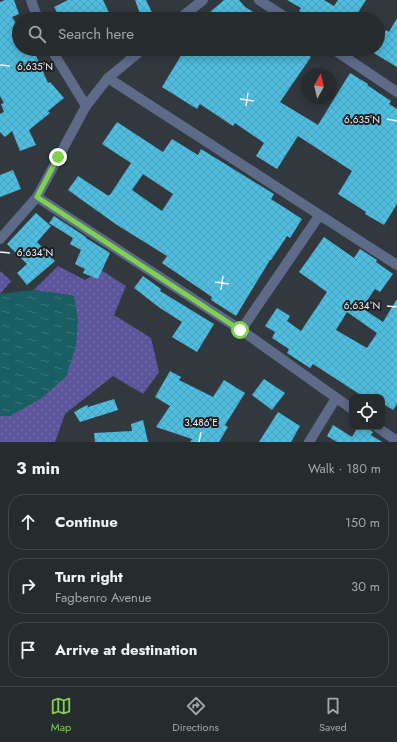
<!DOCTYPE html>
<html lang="en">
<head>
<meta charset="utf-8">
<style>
	body { margin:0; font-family:Jost,sans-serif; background:#32373a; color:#f1f3f6 }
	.controls { position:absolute; right:12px; bottom:12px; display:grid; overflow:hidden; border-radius:8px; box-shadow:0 2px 10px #0003 }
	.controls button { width:36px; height:36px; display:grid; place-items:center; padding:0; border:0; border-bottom:1px solid #42474a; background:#262b2e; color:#f1f3f6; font:20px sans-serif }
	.compass { position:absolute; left:301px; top:68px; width:36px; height:36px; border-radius:50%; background:#262b2e; box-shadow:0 2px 10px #0003; rotate:8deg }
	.stop { position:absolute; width:12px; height:12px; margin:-9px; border:3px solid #80d051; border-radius:50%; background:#fff }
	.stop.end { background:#80d051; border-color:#fff; box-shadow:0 1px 4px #0008 }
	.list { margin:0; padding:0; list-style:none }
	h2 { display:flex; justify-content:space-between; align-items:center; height:52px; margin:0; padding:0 16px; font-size:17px }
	h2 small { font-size:13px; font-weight:400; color:#a4a7aa }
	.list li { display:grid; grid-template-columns:26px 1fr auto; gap:12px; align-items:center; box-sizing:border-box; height:56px; margin:0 8px 8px; padding:0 8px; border:1px solid #42474a; border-radius:16px }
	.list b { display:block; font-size:15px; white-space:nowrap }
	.list p { margin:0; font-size:13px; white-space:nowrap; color:#a4a7aa }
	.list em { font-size:13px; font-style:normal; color:#a4a7aa }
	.icon { flex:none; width:22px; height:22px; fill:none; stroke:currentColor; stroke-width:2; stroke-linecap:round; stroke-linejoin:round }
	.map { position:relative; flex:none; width:397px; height:442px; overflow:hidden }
	.search { position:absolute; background:#262b2e; box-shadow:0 2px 10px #0003; left:12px; right:12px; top:12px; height:44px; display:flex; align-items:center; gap:10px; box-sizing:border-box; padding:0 14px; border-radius:22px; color:#a4a7aa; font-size:15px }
	.sheet { height:244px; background:#262b2e }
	nav { display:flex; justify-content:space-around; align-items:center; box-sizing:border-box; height:56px; border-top:1px solid #42474a; background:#262b2e; font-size:11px; color:#a4a7aa }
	nav a { display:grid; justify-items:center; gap:2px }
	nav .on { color:#80d051 }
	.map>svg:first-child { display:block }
	.grass { fill:url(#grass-dots) }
	.water { fill:url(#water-ripples) }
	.building { fill:url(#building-cross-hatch); fill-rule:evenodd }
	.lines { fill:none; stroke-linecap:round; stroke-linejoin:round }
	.minor { stroke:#5d6b89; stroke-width:10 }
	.route { stroke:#80d051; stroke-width:5 }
	.ticks { fill:none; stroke:#eff4f7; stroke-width:1.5 }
	.ticks-label { font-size:10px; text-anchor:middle; fill:#eff4f7; stroke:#1d1f22; stroke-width:4; stroke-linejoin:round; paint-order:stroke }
</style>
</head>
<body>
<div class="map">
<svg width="397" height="442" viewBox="0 0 397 442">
	<defs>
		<pattern id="grass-dots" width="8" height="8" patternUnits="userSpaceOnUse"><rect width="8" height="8" fill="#5d559b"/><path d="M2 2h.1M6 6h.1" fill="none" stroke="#756eaa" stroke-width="1.8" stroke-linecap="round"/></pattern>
		<pattern id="water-ripples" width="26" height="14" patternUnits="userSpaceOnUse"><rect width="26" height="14" fill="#185e62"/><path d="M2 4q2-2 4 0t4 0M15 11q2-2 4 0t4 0" fill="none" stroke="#3a7679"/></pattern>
		<pattern id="building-cross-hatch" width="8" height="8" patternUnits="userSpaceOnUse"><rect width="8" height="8" fill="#4ebde0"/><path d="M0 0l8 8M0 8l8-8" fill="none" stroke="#4ca0ba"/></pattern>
	</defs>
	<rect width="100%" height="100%" fill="#32393e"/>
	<!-- grass -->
	<g class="grass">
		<path d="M58 266 85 280 101 270 126 286 114 315 151 338 159 372 143 394 113 376 65 414 55 442H0V416H10L74 296 34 290Z"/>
		<path d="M0 271 11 281 0 294Z"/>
	</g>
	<!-- water -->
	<path class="water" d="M34 290 74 296 78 320 76 346 66 377 40 399 10 416H0V294Z"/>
	<!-- building -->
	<g class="building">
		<path d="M5 0H14L19 14 12 17 19 28V49H33L48 83 50 82 64 98 48 111 50 113 29 130 36 145 20 151 12 131 5 137 0 132V114L4 112 1 104 4 103 0 96V2Z"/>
		<path d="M68 0H103L112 19H61L54 7Z"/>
		<path d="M135 0H146L155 19H142Z"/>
		<path d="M224 0H239L245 7 265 19H216L210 12Z"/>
		<path d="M287 0H324L334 6 338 0H366L354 19H312L299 11 301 8Z"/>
		<path d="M397 18V67L372 52 374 49H378V43L386 30 389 32Z"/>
		<path d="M185 49H299L311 57 280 102 318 125 350 73 368 84 367 85 391 101 389 104 397 109V204L384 225 365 214 366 212 338 194 352 171 298 136 277 169 256 156 264 143 235 123 233 126 200 104 197 109 162 87Z"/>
		<path d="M117 122 163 152 172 139 198 155 201 149 274 194 271 199 302 219 290 238 287 236 271 260H270L236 316 211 300 212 297 162 263 167 256 117 225 68 190 78 176 107 195H110L131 163 102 144ZM143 174 173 194 162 211 132 190Z"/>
		<path d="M13 170 21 189 0 197V175Z"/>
		<path d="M36 213 51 226 37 242 55 261 27 285 17 273 27 264 7 244Z"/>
		<path d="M54 216 86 237V238L110 253 98 279 83 273 85 269 75 264 81 250 70 244 73 238 49 223Z"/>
		<path d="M324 237 354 258 360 249 377 260 376 262 393 274 380 292 375 289 362 308 383 322 397 299V404L393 410 382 403V397H364L313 364 310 368 287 353 289 349 272 338 275 332 265 326 277 308 290 316 287 321 301 331 327 292 299 272ZM347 312 377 333 367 348 336 330Z"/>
		<path d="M143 276 161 289 160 291 214 324 197 352 172 337 182 322 160 308 134 288Z"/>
		<path d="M170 371 181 377 179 380 213 397 224 380 245 393 225 425 228 427 219 442H190L192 439 156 427 170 406 155 397Z"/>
		<path d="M264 379 285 393 272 410 252 395Z"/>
		<path d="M114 399 118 410 80 422 74 412 87 405 88 407Z"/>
		<path d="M278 412 300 426 291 442H259Z"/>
		<path d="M143 420 148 442H95L94 433 132 431 131 424Z"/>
		<path d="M333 425 352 437 358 427H365L373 432 371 435 382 442H337L327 436Z"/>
	</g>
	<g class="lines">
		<!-- minor -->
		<g class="minor">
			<path d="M31 0 38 19"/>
			<path d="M259 0 288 19"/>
			<path d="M179 19 203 0"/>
			<path d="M51 49 86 106"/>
			<path d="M333 49 397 92"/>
			<path d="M108 78 397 265"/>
			<path d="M37 197 241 330 352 409"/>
			<path d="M0 239 37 197 86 106 108 78 143 49"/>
			<path d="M241 330 319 216"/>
			<path d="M377 427 397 441"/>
			<path d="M309 442 336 398"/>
		</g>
	</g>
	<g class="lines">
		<!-- route -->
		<path class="route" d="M58 157 37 197 240 330"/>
	</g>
	<!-- ticks -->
	<path class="ticks" d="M0 65 10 66M240 99 254 101M246 106 248 93M387 119 397 121M0 252 10 253M215 282 229 284M221 290 223 276M387 306 397 307M199 442 201 432"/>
	<g class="ticks-label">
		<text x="35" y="70">6.635°N</text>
		<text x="362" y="123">6.635°N</text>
		<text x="35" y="256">6.634°N</text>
		<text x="362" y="309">6.634°N</text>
		<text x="201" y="426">3.486°E</text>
	</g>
</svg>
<div class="controls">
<button><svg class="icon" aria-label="locate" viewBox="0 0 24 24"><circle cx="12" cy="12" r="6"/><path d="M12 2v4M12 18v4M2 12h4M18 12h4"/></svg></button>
</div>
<svg class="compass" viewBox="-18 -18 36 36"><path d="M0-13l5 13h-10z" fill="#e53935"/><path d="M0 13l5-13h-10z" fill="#a4a7aa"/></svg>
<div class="stop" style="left:240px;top:330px"></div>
<div class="stop end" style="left:58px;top:157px"></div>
<div class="search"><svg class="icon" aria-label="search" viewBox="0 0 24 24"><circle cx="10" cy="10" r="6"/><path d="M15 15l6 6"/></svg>Search here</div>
</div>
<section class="sheet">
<h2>3 min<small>Walk · 180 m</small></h2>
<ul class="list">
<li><svg class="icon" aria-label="ahead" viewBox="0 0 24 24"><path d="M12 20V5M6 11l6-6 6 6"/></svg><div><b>Continue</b></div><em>150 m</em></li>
<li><svg class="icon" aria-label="right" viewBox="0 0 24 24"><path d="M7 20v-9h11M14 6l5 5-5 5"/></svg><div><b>Turn right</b><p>Fagbenro Avenue</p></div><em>30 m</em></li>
<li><svg class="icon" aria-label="arrive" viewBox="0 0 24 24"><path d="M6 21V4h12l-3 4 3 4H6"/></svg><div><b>Arrive at destination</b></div></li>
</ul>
</section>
<nav>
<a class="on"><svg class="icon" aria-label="map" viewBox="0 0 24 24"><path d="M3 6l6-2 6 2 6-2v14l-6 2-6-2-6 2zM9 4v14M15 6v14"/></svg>Map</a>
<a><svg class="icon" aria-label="directions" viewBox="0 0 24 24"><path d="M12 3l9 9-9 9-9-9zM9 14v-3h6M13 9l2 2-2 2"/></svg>Directions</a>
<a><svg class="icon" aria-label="saved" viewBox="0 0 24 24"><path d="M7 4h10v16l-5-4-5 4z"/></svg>Saved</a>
</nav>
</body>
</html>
